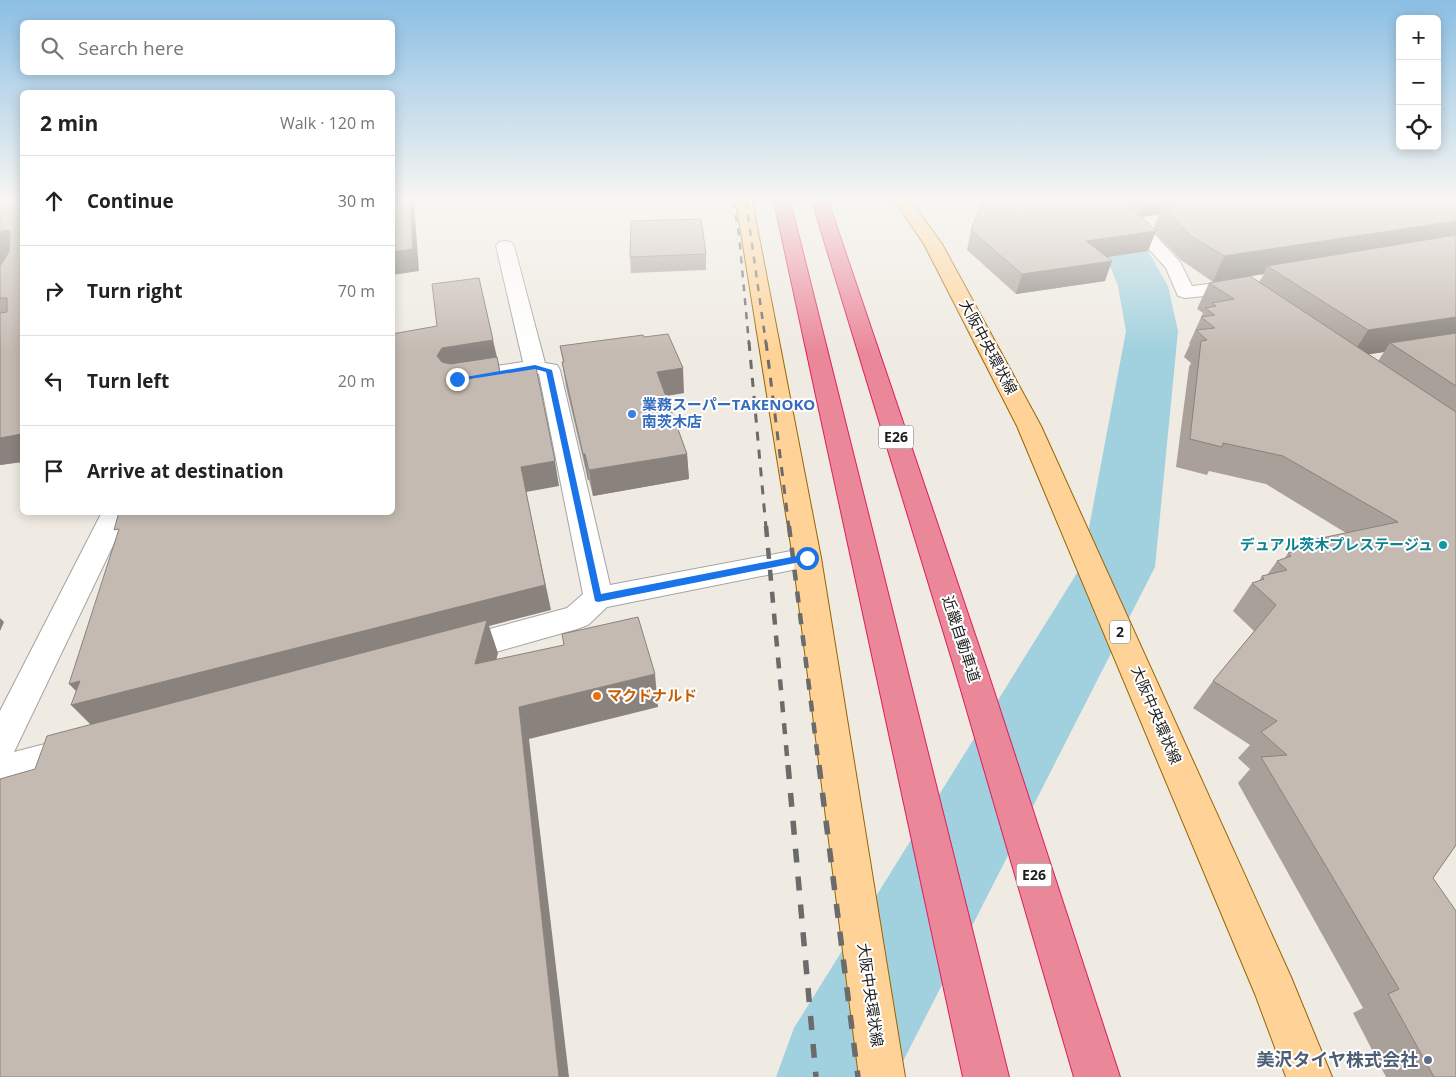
<!DOCTYPE html>
<html lang="en">
<head>
<meta charset="utf-8">
<style>
	body { margin:0; font-family:"Open Sans","Noto Sans JP",sans-serif; background:#f2f2f2; color:#222 }
	.controls { position:absolute; right:15px; top:15px; display:grid; overflow:hidden; border-radius:8px; box-shadow:0 2px 12px #0003 }
	.controls button { width:45px; height:45px; display:grid; place-items:center; padding:0; border:0; border-bottom:1px solid #e0e0e0; background:#fff; color:#222; font:25px sans-serif }
	.stop { position:absolute; width:15px; height:15px; margin:-11px; border:4px solid #1a73e8; border-radius:50%; background:#fff }
	.stop.end { background:#1a73e8; border-color:#fff; box-shadow:0 1px 5px #0008 }
	.list { margin:0; padding:0; list-style:none }
	h2 { display:flex; justify-content:space-between; align-items:center; height:65px; margin:0; padding:0 20px; font-size:21px }
	h2 small { font-size:16px; font-weight:400; color:#767676 }
	.list li { display:grid; grid-template-columns:32px 1fr auto; gap:15px; align-items:center; box-sizing:border-box; height:90px; padding:0 20px; border-top:1px solid #e0e0e0 }
	.list b { display:block; font-size:19px; white-space:nowrap }
	.list em { font-size:16px; font-style:normal; color:#767676 }
	.icon { flex:none; width:28px; height:28px; fill:none; stroke:currentColor; stroke-width:2; stroke-linecap:round; stroke-linejoin:round }
	.map { position:relative; flex:none; width:1456px; height:1077px; overflow:hidden }
	.search { position:absolute; background:#fff; box-shadow:0 2px 12px #0003; left:20px; top:20px; width:375px; height:55px; display:flex; align-items:center; gap:12px; box-sizing:border-box; padding:0 18px; border-radius:8px; color:#767676; font-size:19px }
	.panel { position:absolute; background:#fff; box-shadow:0 2px 12px #0003; left:20px; top:90px; width:375px; height:425px; border-radius:8px }
	.map>svg:first-child { display:block }
	.lines { fill:none; stroke-linecap:round; stroke-linejoin:round }
	.river { fill:#a1d0de; fill-rule:evenodd }
	.street-casing { stroke:#a4a4a4; stroke-width:2 }
	.primary-casing { stroke:#976500; stroke-width:2 }
	.highway-casing { stroke:#df1d5f; stroke-width:2 }
	.street { fill:#fff; fill-rule:evenodd }
	.primary { fill:#ffd398; fill-rule:evenodd }
	.highway { fill:#ea8799; fill-rule:evenodd }
	.rail-far3 { stroke:#6b6b6b; stroke-width:2.5; stroke-dasharray:7 7; stroke-linecap:butt }
	.rail-far2 { stroke:#6b6b6b; stroke-width:3; stroke-dasharray:9 9; stroke-linecap:butt }
	.rail-far1 { stroke:#6b6b6b; stroke-width:4.5; stroke-dasharray:11 11; stroke-linecap:butt }
	.rail { stroke:#6b6b6b; stroke-width:5.5; stroke-dasharray:14 14; stroke-linecap:butt }
	.wall { fill:#a9a099; fill-rule:evenodd }
	.shaded-wall { fill:#89827d }
	.building { fill:#c4bab2; stroke:#89827d }
	.route { fill:#1a73e8 }
	.shop-dot { fill:#3f7fe0; stroke:#fff; stroke-width:2 }
	.culture-dot { fill:#0f9aa8; stroke:#fff; stroke-width:2 }
	.food-dot { fill:#e8710a; stroke:#fff; stroke-width:2 }
	.service-dot { fill:#5c6f8a; stroke:#fff; stroke-width:2 }
	.labels { text-anchor:middle; stroke-width:4; stroke-linejoin:round; paint-order:stroke }
	.shield { fill:#fff; stroke:#616161; stroke-width:1 }
	.shield-label { font-size:14px; font-weight:bold; fill:#1d1d1d }
	.street-label { font-size:15px; fill:#1d1d1d; stroke:#fff }
	.shop-label { font-size:15px; font-weight:bold; fill:#366cbe; stroke:#fff; text-anchor:start }
	.culture-label { font-size:15px; font-weight:bold; fill:#0d838f; stroke:#fff; text-anchor:end }
	.food-label { font-size:15px; font-weight:bold; fill:#c56008; stroke:#fff; text-anchor:start }
	.near-service-label { font-size:18px; font-weight:bold; fill:#4e5e75; stroke:#fff; text-anchor:end }
</style>
</head>
<body>
<div class="map">
<svg width="1456" height="1077" viewBox="0 0 1456 1077">
	<rect width="100%" height="100%" fill="#efebe3"/>
	<g class="lines">
		<!-- river -->
		<path class="river" d="M1041 201H1090L1119 221 1145 246 1168 286 1178 331 1155 567 895 1077H776L794 1028 1082 565 1126 331 1118 286 1108 261 1087 239 1046 210Z"/>
		<!-- street casing -->
		<g class="street-casing">
			<g id="street">
				<path d="M1091 201H1110L1149 228 1180 262 1192 286 1242 280 1249 282 1251 286 1249 290 1242 292 1185 298 1178 296 1166 268 1137 236Z"/>
				<path d="M505 241 511 242 514 246 545 363 557 365 560 370 610 585 807 548 817 551 821 558 817 565 607 607 588 625 577 629 457 663 446 659 441 650 446 641 567 608 583 594 539 374 462 385 454 383 451 378 454 373 462 371 523 362 496 246 499 242Z"/>
				<path d="M102 512H129L14 752 72 737 84 742 89 753 84 764 0 788V711Z"/>
			</g>
		</g>
		<!-- primary casing -->
		<g class="primary-casing">
			<g id="primary">
				<path d="M736 201H752L821 558 905 1077H859L793 558Z"/>
				<path d="M895 201H911L942 244 1041 426 1291 977 1332 1077H1286L1255 994 1017 426 924 244Z"/>
			</g>
		</g>
		<!-- highway casing -->
		<g class="highway-casing">
			<g id="highway">
				<path d="M774 201H790L1009 1077H963Z"/>
				<path d="M812 201H828L988 673 1120 1077H1074L956 673Z"/>
			</g>
		</g>
		<!-- street -->
		<use href="#street" class="street"/>
		<!-- primary -->
		<use href="#primary" class="primary"/>
		<!-- highway -->
		<use href="#highway" class="highway"/>
		<!-- rail-far3 -->
		<g class="rail-far3">
			<path d="M733 201 739 235 749 344"/>
			<path d="M746 201 766 344"/>
		</g>
		<!-- rail-far2 -->
		<g class="rail-far2">
			<path d="M749 342 766 528"/>
			<path d="M766 342 789 528"/>
		</g>
		<!-- rail-far1 -->
		<g class="rail-far1">
			<path d="M766 526 788 767"/>
			<path d="M789 526 819 767"/>
		</g>
		<!-- rail -->
		<g class="rail">
			<path d="M788 765 816 1077"/>
			<path d="M819 765 858 1077"/>
		</g>
	</g>
	<!-- wall -->
	<g class="wall">
		<path d="M0 201H22V462L0 465Z"/>
		<path d="M983 201H1456V845L1433 878 1456 1077H1386L1353 1013 1363 1008 1238 783 1250 769 1238 758 1250 745 1193 708 1213 681 1254 631 1233 611 1252 583 1259 581 1262 576 1267 575 1277 561 1285 558 1288 553 1306 547 1312 540 1346 533 1266 484 1209 471 1207 475 1176 467 1189 367 1191 363 1184 357 1190 344H1189L1203 313 1197 309 1209 283 1259 282 1264 274 1213 282 1181 260 1155 233 1148 251 1108 257 1105 281 1016 294 967 250 971 230ZM1159 214 1153 229 1142 217ZM1384 352 1378 361 1369 354Z"/>
		<path d="M706 254V270L631 273 630 257Z"/>
		<path d="M644 337 684 393 666 396 687 454 689 479 593 496 589 480H588L566 387 562 362H563L560 346Z"/>
	</g>
	<!-- shaded-wall -->
	<g class="shaded-wall">
		<path d="M410 201H414L419 271 392 275V252Z"/>
		<path d="M1144 201H1234L1162 206 1159 214 1138 218Z"/>
		<path d="M1456 221V243L1267 266 1264 274 1213 282 1224 256Z"/>
		<path d="M8 230 22 252 0 276V234L2 231Z"/>
		<path d="M1156 231 1148 251 1080 261 1086 241Z"/>
		<path d="M1112 261 1105 281 1016 294 1022 274Z"/>
		<path d="M479 278 506 397 449 372 437 356Z"/>
		<path d="M1456 317V341L1390 343 1384 352 1351 357 1368 330Z"/>
		<path d="M683 368 684 393 659 397 657 372Z"/>
		<path d="M22 434V462L0 465V438Z"/>
		<path d="M583 454H585L589 480H588Z"/>
		<path d="M687 454 689 479 593 496 589 470Z"/>
		<path d="M555 461 559 486 526 492 551 610 489 626 498 653 487 697 95 729 71 705 86 701 69 684 521 467Z"/>
		<path d="M0 618 4 622 0 631Z"/>
		<path d="M655 674 658 707 529 739 569 1077H559L519 707Z"/>
	</g>
	<!-- building -->
	<g class="building">
		<path d="M0 201H22V434L0 438V313L7 312V298H0V266L9 252 10 232 8 230 2 231 0 234Z"/>
		<path d="M392 201H410L413 249 392 252Z"/>
		<path d="M983 201H1120L1143 218 1156 231 1086 241 1112 261 1022 274 971 230Z"/>
		<path d="M1191 201H1456V221L1224 256 1191 236 1162 206Z"/>
		<path d="M701 219 706 254 630 257 631 221Z"/>
		<path d="M1456 235V317L1368 330 1267 266Z"/>
		<path d="M1250 276 1456 412V845L1433 878 1456 911V1077H1434L1388 994 1399 989 1261 757 1287 755 1261 732 1277 721 1213 681 1276 605 1252 583 1264 579 1262 576 1287 570 1277 561 1291 556 1288 553 1317 544 1312 540 1398 522 1283 456 1223 443 1222 447 1190 439 1201 341 1207 340 1196 330 1215 328 1201 317 1215 315 1205 308 1216 306 1212 303 1234 299 1209 283Z"/>
		<path d="M479 278 493 340 442 348 437 356 442 362 450 364 497 357 500 373 536 367 555 461 521 467 545 585 71 705 80 681 69 684 119 529 114 530 119 512H392V334L437 326 432 284Z"/>
		<path d="M1456 333V386L1390 343Z"/>
		<path d="M668 334 683 368 657 372 687 454 589 470 585 454H583L562 362H564L560 346 643 335 644 337Z"/>
		<path d="M638 617 655 674 519 707 559 1077H0V779L35 769 47 736 487 620 475 664 564 645 562 634Z"/>
	</g>
	<!-- sky -->
	<linearGradient id="sky" x2="0" y2="1"><stop stop-color="#8bbfe4"/><stop offset="0.57" stop-color="#f8f6f2"/><stop offset="1" stop-color="#f8f6f2" stop-opacity="0"/></linearGradient>
	<rect width="1456" height="352" fill="url(#sky)"/>
	<!-- route -->
	<path class="route" d="M535 365 552 370 601 594 807 554 810 555V560L598 602 595 601 546 372 535 369 457 381 454 379Z"/>
	<!-- markers -->
	<circle class="shop-dot" cx="632" cy="414" r="5"/>
	<circle class="culture-dot" cx="1443" cy="545" r="5"/>
	<circle class="food-dot" cx="597" cy="696" r="5"/>
	<circle class="service-dot" cx="1428" cy="1060" r="5"/>
	<g class="labels">
		<!-- shield labels -->
		<g class="shield">
			<rect x="878.5" y="425.5" width="35" height="23" rx="4"/>
			<rect x="1110" y="620.5" width="20" height="23" rx="4"/>
			<rect x="1016.5" y="863.5" width="35" height="23" rx="4"/>
		</g>
		<g class="shield-label">
			<text x="896" y="442">E26</text>
			<text x="1120" y="637">2</text>
			<text x="1034" y="880">E26</text>
		</g>
		<!-- street labels -->
		<g class="street-label">
			<text transform="translate(988 347) rotate(62)" y="5">大阪中央環状線</text>
			<text transform="translate(961 639) rotate(72)" y="5">近畿自動車道</text>
			<text transform="translate(1156 715) rotate(67)" y="5">大阪中央環状線</text>
			<text transform="translate(870 995) rotate(82)" y="5">大阪中央環状線</text>
		</g>
		<!-- shop labels -->
		<g class="shop-label">
			<text x="642" y="410">業務スーパーTAKENOKO<tspan x="642" dy="17">南茨木店</tspan></text>
		</g>
		<!-- culture labels -->
		<g class="culture-label">
			<text x="1433" y="550">デュアル茨木プレステージュ</text>
		</g>
		<!-- food labels -->
		<g class="food-label">
			<text x="607" y="701">マクドナルド</text>
		</g>
		<!-- near-service labels -->
		<g class="near-service-label">
			<text x="1418" y="1066">美沢タイヤ株式会社</text>
		</g>
	</g>
</svg>
<div class="controls">
<button>+</button>
<button>−</button>
<button><svg class="icon" aria-label="locate" viewBox="0 0 24 24"><circle cx="12" cy="12" r="6"/><path d="M12 2v4M12 18v4M2 12h4M18 12h4"/></svg></button>
</div>
<div class="stop" style="left:807px;top:558px"></div>
<div class="stop end" style="left:457px;top:379px"></div>
<div class="search"><svg class="icon" aria-label="search" viewBox="0 0 24 24"><circle cx="10" cy="10" r="6"/><path d="M15 15l6 6"/></svg>Search here</div>
<section class="panel">
<h2>2 min<small>Walk · 120 m</small></h2>
<ul class="list">
<li><svg class="icon" aria-label="ahead" viewBox="0 0 24 24"><path d="M12 20V5M6 11l6-6 6 6"/></svg><div><b>Continue</b></div><em>30 m</em></li>
<li><svg class="icon" aria-label="right" viewBox="0 0 24 24"><path d="M7 20v-9h11M14 6l5 5-5 5"/></svg><div><b>Turn right</b></div><em>70 m</em></li>
<li><svg class="icon" aria-label="left" viewBox="0 0 24 24"><path d="M17 20v-9H6M10 6l-5 5 5 5"/></svg><div><b>Turn left</b></div><em>20 m</em></li>
<li><svg class="icon" aria-label="arrive" viewBox="0 0 24 24"><path d="M6 21V4h12l-3 4 3 4H6"/></svg><div><b>Arrive at destination</b></div></li>
</ul>
</section>
</div>
</body>
</html>
